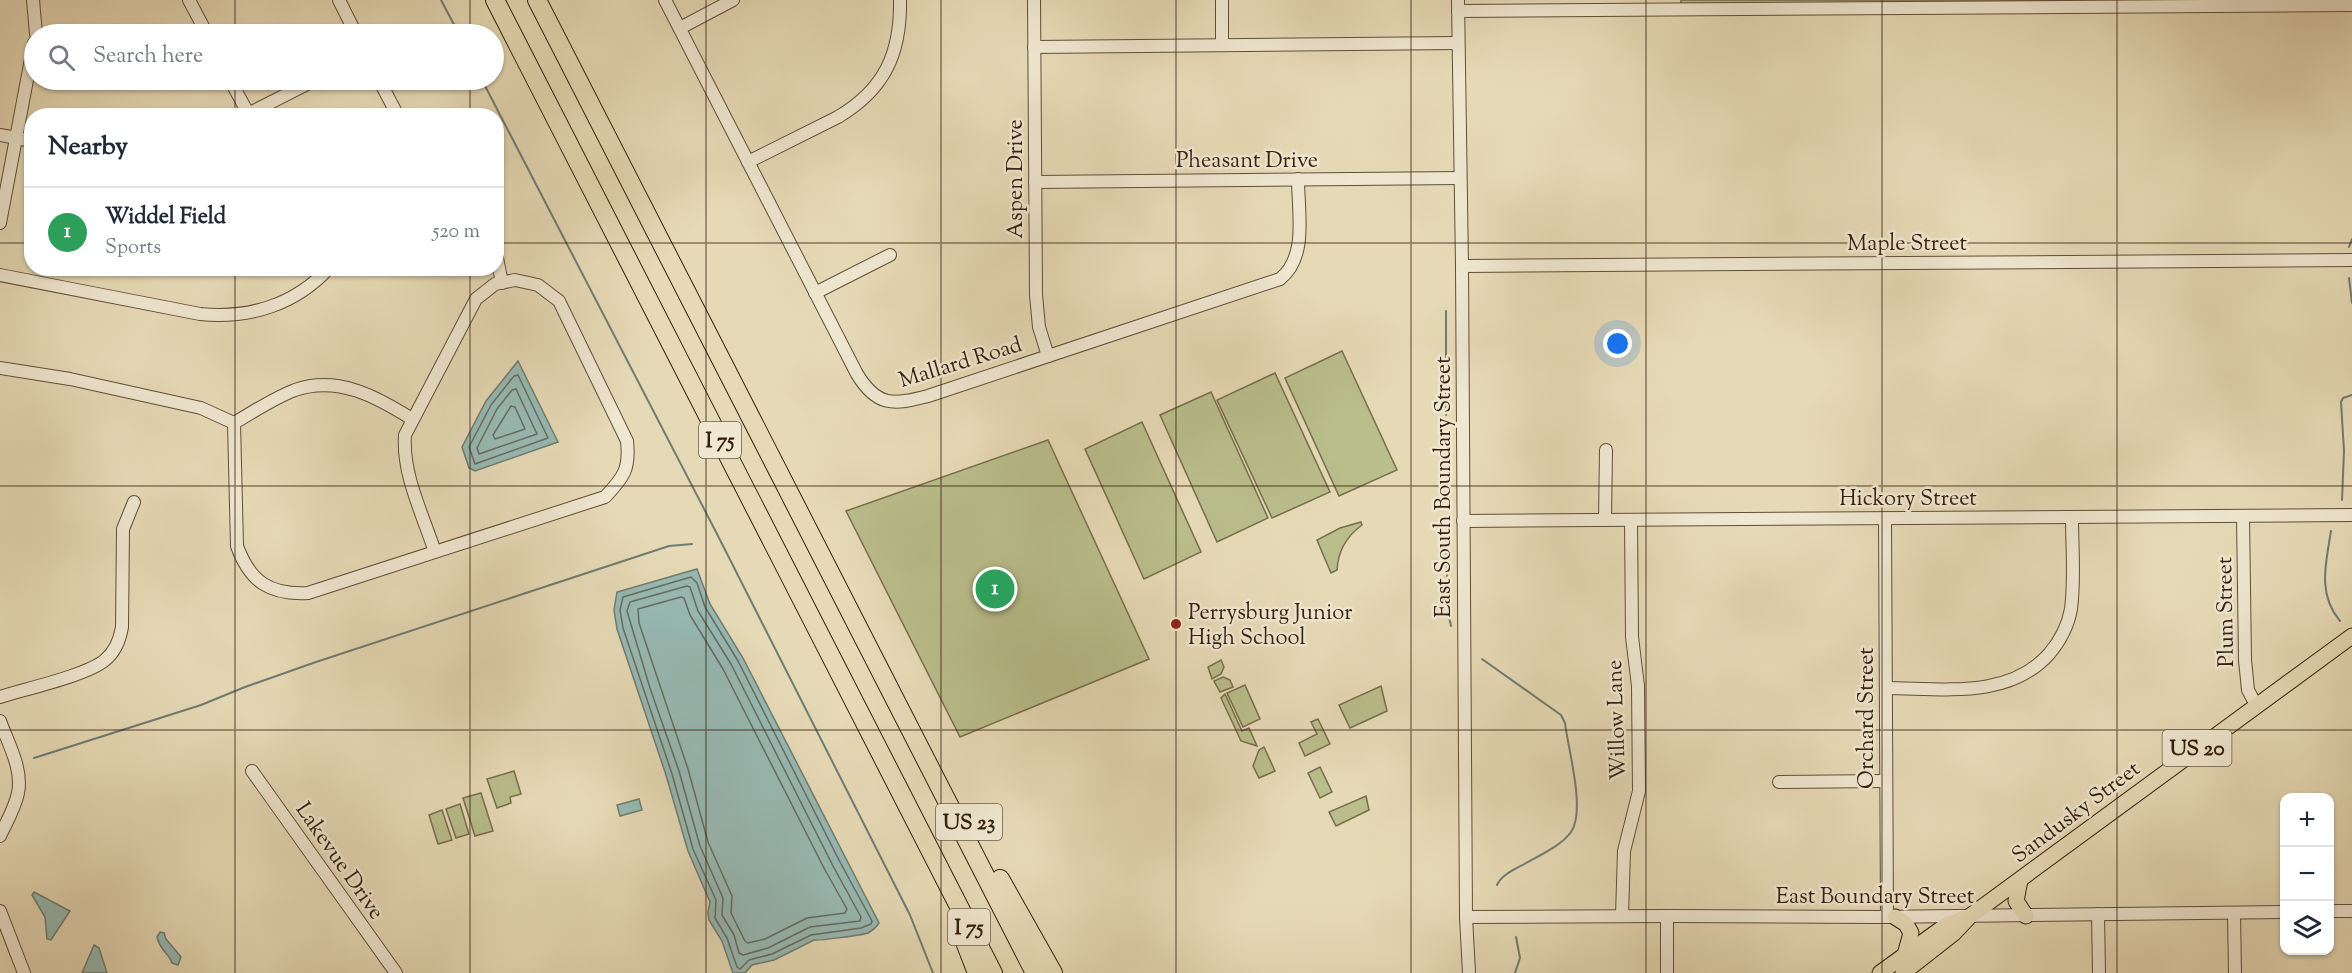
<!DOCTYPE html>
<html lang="en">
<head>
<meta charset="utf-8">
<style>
	body { margin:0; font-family:"Sorts Mill Goudy",serif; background:#f2f2f3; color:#1f2937 }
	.controls { position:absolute; right:18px; bottom:18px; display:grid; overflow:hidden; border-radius:12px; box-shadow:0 2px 4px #0004 }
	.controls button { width:54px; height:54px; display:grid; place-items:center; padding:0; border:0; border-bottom:2px solid #e0e1e3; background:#fff; color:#1f2937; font:30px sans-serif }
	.you { position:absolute; left:1618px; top:344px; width:21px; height:21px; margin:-15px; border:4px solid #fff; border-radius:50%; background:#1a73e8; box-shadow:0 0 0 9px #1a73e833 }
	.badge { display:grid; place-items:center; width:39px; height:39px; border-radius:50%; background:#db2777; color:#fff; font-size:20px; font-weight:700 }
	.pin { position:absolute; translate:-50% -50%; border:3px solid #fff; box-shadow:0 2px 6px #0006 }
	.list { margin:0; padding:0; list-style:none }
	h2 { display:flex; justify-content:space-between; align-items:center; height:78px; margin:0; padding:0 24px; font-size:26px }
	h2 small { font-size:20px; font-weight:400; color:#747a83 }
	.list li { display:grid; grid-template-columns:39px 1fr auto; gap:18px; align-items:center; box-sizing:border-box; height:90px; padding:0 24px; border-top:2px solid #e0e1e3 }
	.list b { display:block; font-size:22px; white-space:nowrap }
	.list p { margin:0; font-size:20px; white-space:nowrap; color:#747a83 }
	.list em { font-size:20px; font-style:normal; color:#747a83 }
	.icon { flex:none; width:33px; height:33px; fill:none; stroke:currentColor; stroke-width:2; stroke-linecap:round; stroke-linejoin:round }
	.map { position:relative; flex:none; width:2352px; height:973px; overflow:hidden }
	.search { position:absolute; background:#fff; box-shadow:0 2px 4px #0004; left:24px; top:24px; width:480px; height:66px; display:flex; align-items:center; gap:15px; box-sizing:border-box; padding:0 21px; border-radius:33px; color:#747a83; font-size:22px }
	.panel { position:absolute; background:#fff; box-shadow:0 2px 4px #0004; left:24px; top:108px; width:480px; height:168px; border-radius:24px }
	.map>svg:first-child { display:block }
	.green { fill:#b9be8b; stroke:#776e4d; stroke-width:1.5 }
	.water { fill:#97bab4; stroke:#707c72; stroke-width:1.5 }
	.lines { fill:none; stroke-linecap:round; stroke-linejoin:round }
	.shore { stroke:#666c62; stroke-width:1.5 }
	.stream { stroke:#707c72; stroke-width:2 }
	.minor-casing { stroke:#614e39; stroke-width:14 }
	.major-casing { stroke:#351f0f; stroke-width:17 }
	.highway-casing { stroke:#351f0f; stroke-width:20 }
	.minor { stroke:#efe7d0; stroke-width:12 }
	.major { stroke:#e6dab6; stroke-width:15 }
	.highway { stroke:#e6dab6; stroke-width:18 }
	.grid { fill:none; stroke:#351f0f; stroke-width:1.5; stroke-opacity:0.55 }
	.poi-dot { fill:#8f2418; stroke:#efe7d0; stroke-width:2 }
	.labels { text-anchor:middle; stroke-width:5; stroke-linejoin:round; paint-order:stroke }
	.shield { fill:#efe7d0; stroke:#6d5b49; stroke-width:1.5 }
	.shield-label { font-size:21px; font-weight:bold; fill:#351f0f }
	.street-label { font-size:22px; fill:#351f0f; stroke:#efe7d0 }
	.poi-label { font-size:22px; fill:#351f0f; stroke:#efe7d0; text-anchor:start }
</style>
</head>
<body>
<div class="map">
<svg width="2352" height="973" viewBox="0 0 2352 973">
	<rect width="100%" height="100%" fill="#e6dab6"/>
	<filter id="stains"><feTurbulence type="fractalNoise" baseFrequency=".00333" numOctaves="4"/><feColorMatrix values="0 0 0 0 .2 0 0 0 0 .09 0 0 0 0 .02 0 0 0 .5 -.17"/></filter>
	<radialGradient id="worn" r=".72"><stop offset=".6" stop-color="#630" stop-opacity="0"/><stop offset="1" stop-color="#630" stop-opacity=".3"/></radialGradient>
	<!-- green -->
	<g class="green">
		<path d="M1681 0H2240L1681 5Z"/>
		<path d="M1342 351 1397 470 1339 496 1285 378Z"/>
		<path d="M1275 373 1330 492 1272 518 1217 400Z"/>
		<path d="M1211 392 1268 518 1217 542 1160 415Z"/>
		<path d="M1142 422 1201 552 1144 579 1085 449Z"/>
		<path d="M1048 440 1149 659 960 737 846 511Z"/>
		<path d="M1361 522 1362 525C1347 536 1338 550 1337 570L1331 573 1317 540 1340 528Z"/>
		<path d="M1221 660 1224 667 1221 674 1212 679 1208 667Z"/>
		<path d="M1223 677 1230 680 1233 687 1220 692 1214 681Z"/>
		<path d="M1245 685 1260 719 1243 727 1227 693Z"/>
		<path d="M1381 686 1387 711 1350 728 1339 705Z"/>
		<path d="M1225 694 1242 731 1249 728 1257 746 1241 741 1221 698Z"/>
		<path d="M1318 719 1330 744 1305 756 1299 743 1317 734 1311 722Z"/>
		<path d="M1264 747 1275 771 1259 778 1253 766 1259 750Z"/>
		<path d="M1320 767 1332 792 1320 798 1308 773Z"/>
		<path d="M514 771 521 794 510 797 511 803 497 808 487 779Z"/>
		<path d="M481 793 493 831 475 836 463 798Z"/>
		<path d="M1366 796 1369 810 1336 826 1329 812Z"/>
		<path d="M460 804 469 834 456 838 446 809Z"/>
		<path d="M442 810 452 840 438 844 429 815Z"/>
	</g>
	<!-- water -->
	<g class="water">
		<path d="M518 361 558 442 475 471 469 468 462 447 486 401Z"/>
		<path d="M697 569 710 604 743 658 879 923C876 928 873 930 868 933 863 935 817 941 814 940L774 960 752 965 745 973H733L722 941 709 920 708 912 710 902 688 851 666 775 617 629 614 610 617 592Z"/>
		<path d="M639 799 642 810 620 816 617 805Z"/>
		<path d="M34 892 70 911 51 940 47 939 45 917 32 895Z"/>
		<path d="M160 932 164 933 166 939 181 957 178 965 172 963C169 953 160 951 157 937Z"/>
		<path d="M94 945 99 948 107 973H82Z"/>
	</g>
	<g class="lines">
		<!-- shore -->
		<g class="shore">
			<path d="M518 375 548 438 475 464 469 447 491 405 514 376Z"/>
			<path d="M516 389 537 434 479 454 477 448 497 409 512 390Z"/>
			<path d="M511 406 515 407 525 429 495 439 493 435Z"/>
			<path d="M691 577 697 583 705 607 738 661 840 862 872 921 871 924 861 928 811 935 772 954 749 960 740 969 737 967 727 938 715 918 716 900 693 849 672 774 623 628 620 610 623 597Z"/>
			<path d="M687 586 690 587 698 611 731 664 833 866 861 917 860 921 810 927 768 948 743 955 739 953 734 935 722 915 723 898 700 846 679 771 650 688 627 611 630 602Z"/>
			<path d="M681 597 684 598 690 615 723 669 825 870 847 909 845 913 807 918 765 939 748 943 745 941 731 913 732 896 708 842 688 769 639 623 638 609Z"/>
		</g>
		<!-- stream -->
		<g class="stream">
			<path d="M441 0 459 34"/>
			<path d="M482 80 716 532 910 915 933 973"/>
			<path d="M2349 247 2352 239"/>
			<path d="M2349 278 2352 303"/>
			<path d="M1446 415V311"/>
			<path d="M2342 500 2344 451 2341 402 2343 398 2352 395"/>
			<path d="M2331 531C2326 563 2317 594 2340 621"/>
			<path d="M1446 536 1448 612 1451 626"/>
			<path d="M1482 659 1561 715 1565 723C1568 749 1586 811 1571 832 1561 846 1540 855 1526 863 1516 869 1502 874 1497 885"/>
			<path d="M34 758 201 705 245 687 316 662 669 546 692 544"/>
			<path d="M1515 973 1520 958 1516 937"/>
		</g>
		<!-- minor casing -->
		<g class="minor-casing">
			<g id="minor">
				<path d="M33 0 36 34"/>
				<path d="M189 0 207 34"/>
				<path d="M339 0 356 34"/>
				<path d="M665 0 857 374C877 407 893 405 928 396L1280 279C1308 257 1298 212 1298 179"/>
				<path d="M1034 0 1036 295 1039 327 1048 356"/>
				<path d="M1222 0V45"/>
				<path d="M1458 0 1462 266 1466 917 1469 973"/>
				<path d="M1458 11 2352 5"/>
				<path d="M680 28 733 0"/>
				<path d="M1034 47 1458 43"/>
				<path d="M230 80 248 113"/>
				<path d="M379 80 398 116"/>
				<path d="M244 116 315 80"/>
				<path d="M0 135 32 141"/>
				<path d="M748 162 838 117C885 89 901 53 900 0"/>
				<path d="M1035 182 1460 178"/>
				<path d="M0 223 34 43"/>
				<path d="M496 253 502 283"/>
				<path d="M1462 266 2352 260"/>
				<path d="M0 275 200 314C249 319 295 305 329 268"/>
				<path d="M815 293 890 255"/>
				<path d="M0 368 70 379 201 408 234 423"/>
				<path d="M234 423 237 546C250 582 270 595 308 593L605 497C624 477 630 469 627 441L559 301 538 285 515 280 495 284 476 299 405 435C402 474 423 515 435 552"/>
				<path d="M234 423C253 412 274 398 295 390 338 375 377 397 412 419"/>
				<path d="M2243 516 2245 660 2248 690 2256 705"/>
				<path d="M1885 519 1887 917"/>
				<path d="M1605 520 1606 450"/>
				<path d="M1463 521 2352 515"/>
				<path d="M1886 688C1941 688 2008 700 2049 654 2060 641 2068 626 2071 609 2075 579 2072 548 2072 518"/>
				<path d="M0 697C25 689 88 675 105 660 115 652 120 639 122 627L123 529 134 502"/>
				<path d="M0 721C8 743 23 769 18 793 15 808 6 823 0 836"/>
				<path d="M252 771 396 973"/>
				<path d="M1779 782 1886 781"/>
				<path d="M0 911 24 973"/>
				<path d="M2330 911H2352"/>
				<path d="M2234 913 2235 973"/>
				<path d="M2098 914 2099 973"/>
				<path d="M1622 916 1624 851 1639 791 1638 686 1632 637 1631 520"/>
				<path d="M1667 916V973"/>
				<path d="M1466 917 1667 916 1878 917 2284 912"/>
			</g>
		</g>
		<!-- major casing -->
		<g class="major-casing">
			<g id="major">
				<path d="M2020 880 2016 901 2026 916"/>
				<path d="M1895 917 1906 924 1911 933 1905 955"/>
				<path d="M1880 973 1945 926 1965 918"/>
				<path d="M1903 973 1954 933 1970 916 2352 636"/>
			</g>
		</g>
		<!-- highway casing -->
		<g class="highway-casing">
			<g id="highway">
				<path d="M495 0 993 973"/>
				<path d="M537 0 1035 973"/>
				<path d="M1000 879 1053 973"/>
				<path d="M965 942 977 973"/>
			</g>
		</g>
		<!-- minor -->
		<use href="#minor" class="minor"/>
		<!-- major -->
		<use href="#major" class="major"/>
		<!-- highway -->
		<use href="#highway" class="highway"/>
	</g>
	<!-- grid -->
	<path class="grid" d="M235 0V34M470 0V34M706 0V973M941 0V973M1176 0V973M1411 0V973M1646 0V973M1882 0V973M2117 0V973M235 80V116M470 80V116M0 243H32M496 243H2352M235 268V973M470 268V973M0 486H2352M0 730H2352"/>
	<!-- markers -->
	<circle class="poi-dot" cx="1176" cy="624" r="6"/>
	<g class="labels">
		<!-- shield labels -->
		<g class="shield">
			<rect x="699" y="422" width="42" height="36" rx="4.5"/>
			<rect x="2162.5" y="730" width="69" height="36" rx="4.5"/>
			<rect x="936" y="804" width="66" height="36" rx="4.5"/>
			<rect x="948" y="909" width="42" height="36" rx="4.5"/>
		</g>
		<g class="shield-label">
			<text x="720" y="447">I 75</text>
			<text x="2197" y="755">US 20</text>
			<text x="969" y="829">US 23</text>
			<text x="969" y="934">I 75</text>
		</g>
		<!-- street labels -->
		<g class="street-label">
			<text x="1247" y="167">Pheasant Drive</text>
			<text transform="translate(1014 179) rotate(-90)" y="8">Aspen Drive</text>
			<text x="1907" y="250">Maple Street</text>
			<text transform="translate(960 361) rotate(-17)" y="8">Mallard Road</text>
			<text transform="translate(1442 487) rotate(-90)" y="8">East South Boundary Street</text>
			<text x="1908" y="505">Hickory Street</text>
			<text transform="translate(2224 612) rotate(-91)" y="8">Plum Street</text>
			<text transform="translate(1865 718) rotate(-90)" y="8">Orchard Street</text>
			<text transform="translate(1615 720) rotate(-92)" y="8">Willow Lane</text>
			<text transform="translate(2075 811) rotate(-37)" y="8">Sandusky Street</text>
			<text transform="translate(341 860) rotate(55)" y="8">Lakevue Drive</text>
			<text x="1875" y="903">East Boundary Street</text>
		</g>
		<!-- poi labels -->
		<g class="poi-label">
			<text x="1188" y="619">Perrysburg Junior<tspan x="1188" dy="25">High School</tspan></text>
		</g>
	</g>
	<rect width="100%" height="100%" filter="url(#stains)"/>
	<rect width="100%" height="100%" fill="url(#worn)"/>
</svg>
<div class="controls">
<button>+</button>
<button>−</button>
<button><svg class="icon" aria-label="layers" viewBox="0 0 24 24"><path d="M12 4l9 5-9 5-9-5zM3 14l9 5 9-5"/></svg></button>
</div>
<div class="you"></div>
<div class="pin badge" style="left:995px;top:589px;background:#2e9e5b">1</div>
<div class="search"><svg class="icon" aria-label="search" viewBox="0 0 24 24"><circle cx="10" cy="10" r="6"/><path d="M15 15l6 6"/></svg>Search here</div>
<section class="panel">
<h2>Nearby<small></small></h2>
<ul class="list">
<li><span class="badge" style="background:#2e9e5b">1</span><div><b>Widdel Field</b><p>Sports</p></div><em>520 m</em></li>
</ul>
</section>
</div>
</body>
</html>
